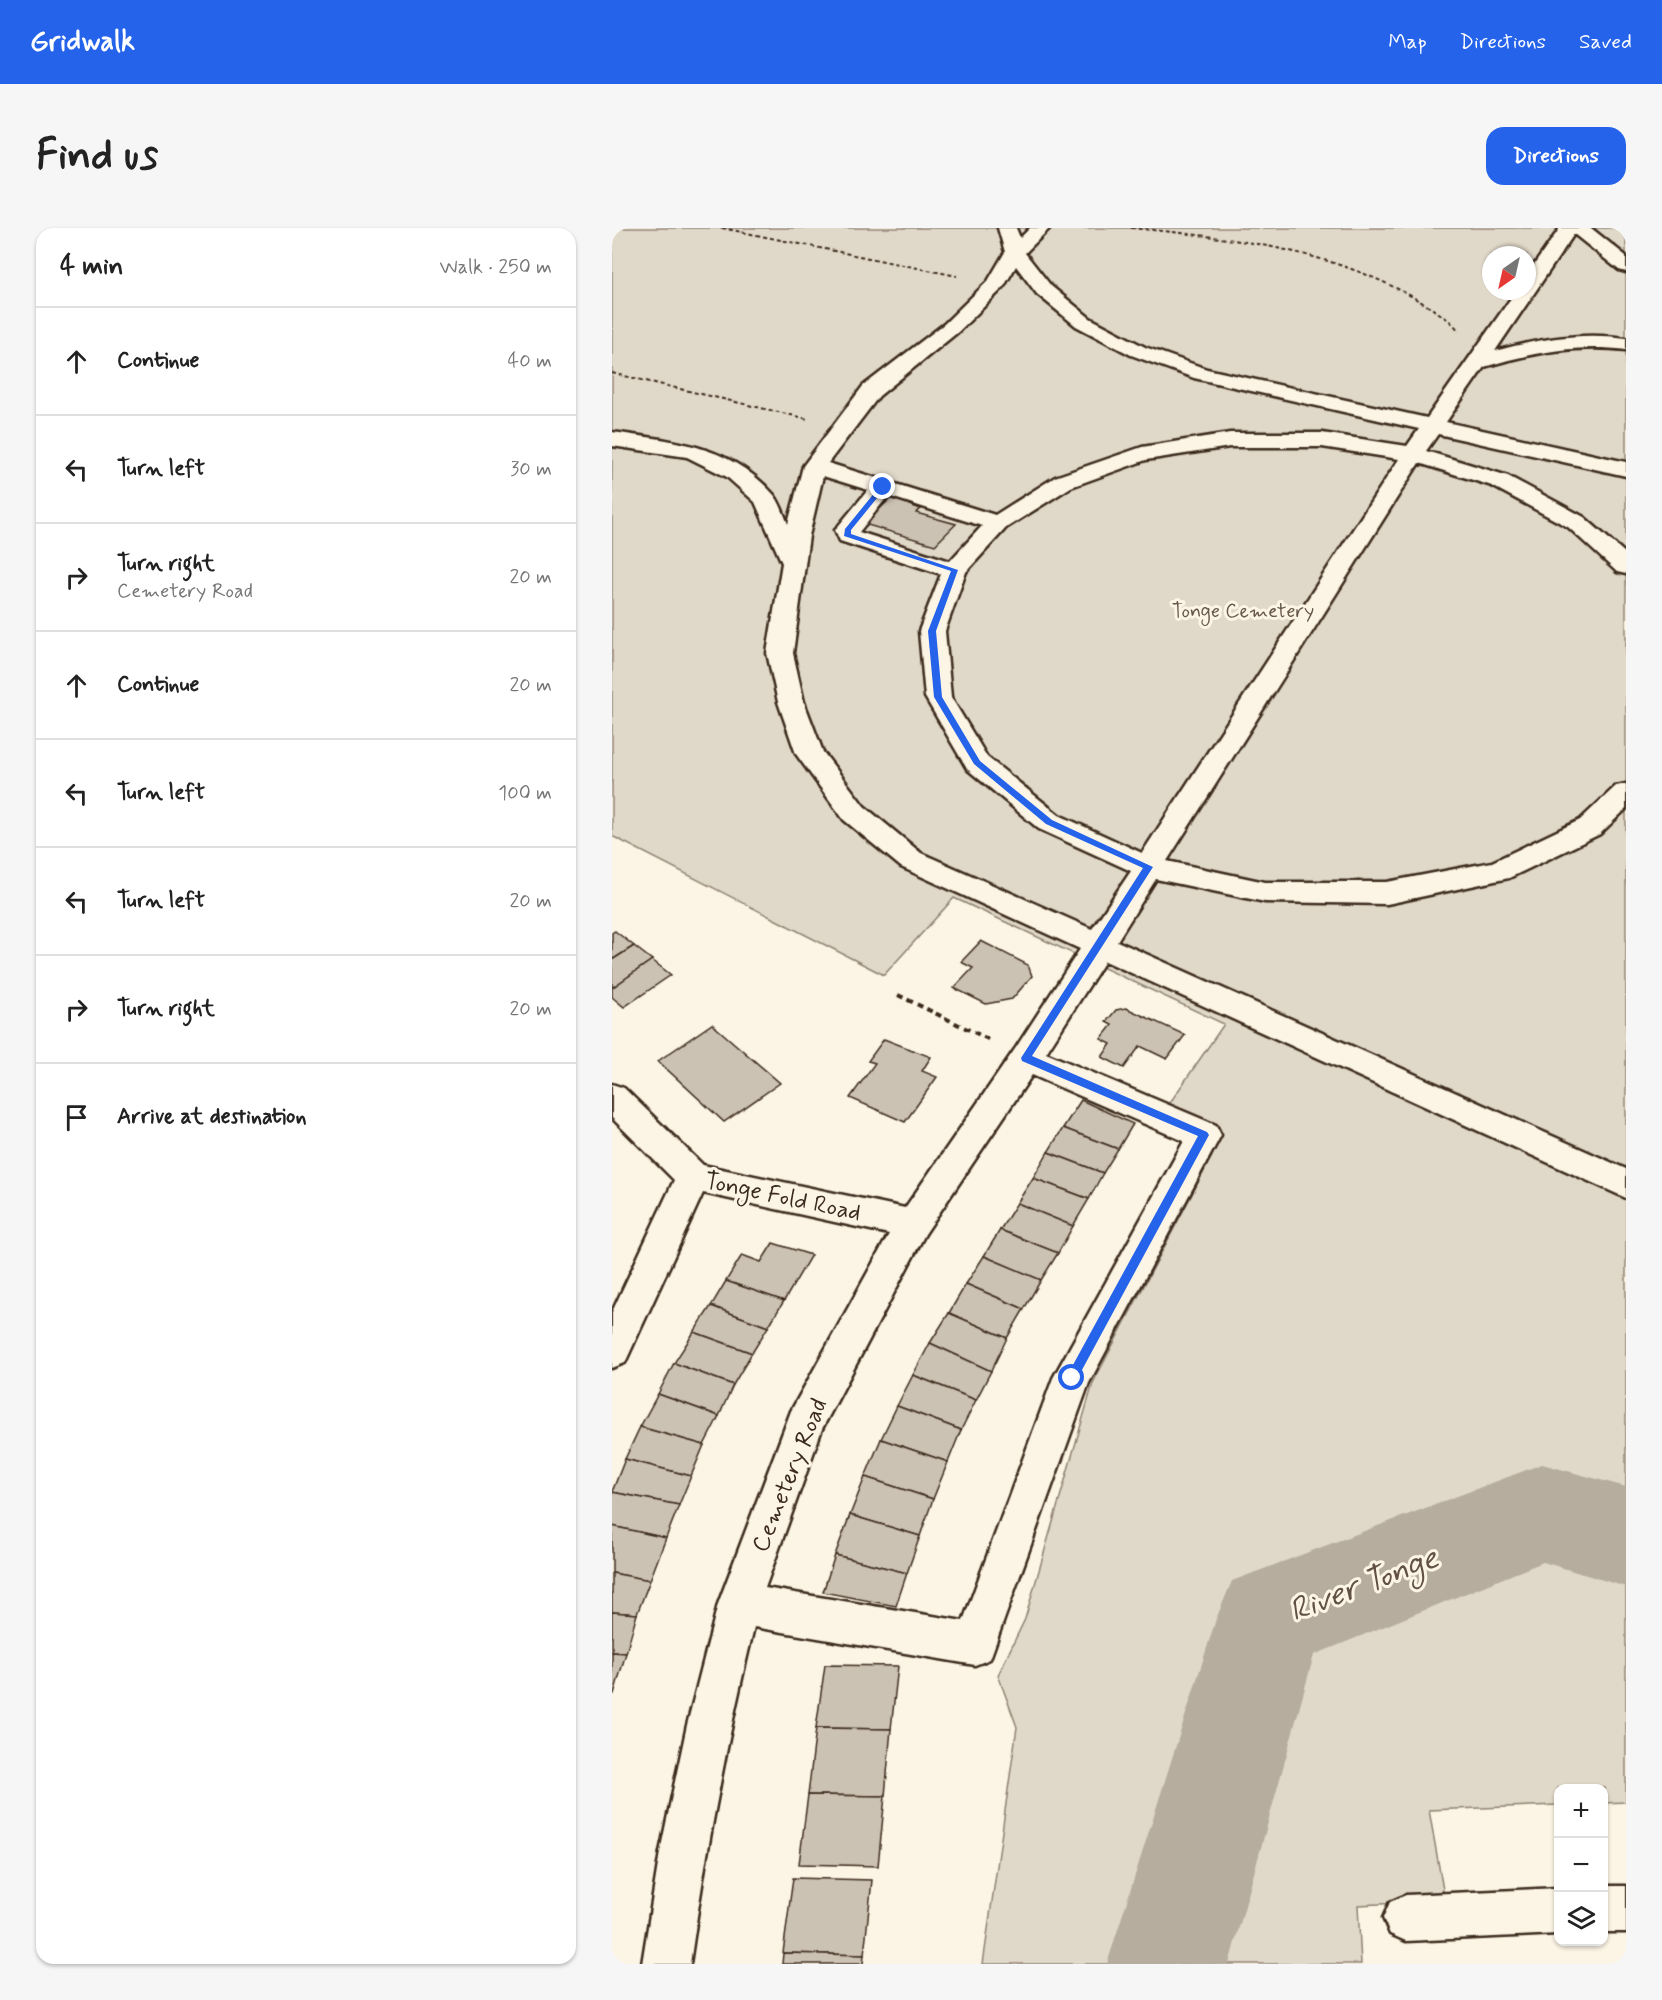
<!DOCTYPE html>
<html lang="en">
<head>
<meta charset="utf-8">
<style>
	body { margin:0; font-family:Mynerve,sans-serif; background:#f6f6f6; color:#222 }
	.controls { position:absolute; right:18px; bottom:18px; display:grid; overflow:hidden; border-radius:12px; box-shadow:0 2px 4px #0004 }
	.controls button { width:54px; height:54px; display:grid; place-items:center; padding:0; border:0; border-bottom:2px solid #e0e0e0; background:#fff; color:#222; font:30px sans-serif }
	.compass { position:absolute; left:870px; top:18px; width:54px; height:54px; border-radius:50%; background:#fff; box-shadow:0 2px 4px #0004; rotate:214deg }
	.stop { position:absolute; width:18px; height:18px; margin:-14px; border:4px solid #2563eb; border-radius:50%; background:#fff }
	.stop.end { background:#2563eb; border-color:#fff; box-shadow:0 2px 6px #0008 }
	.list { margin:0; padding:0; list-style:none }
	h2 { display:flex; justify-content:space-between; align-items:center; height:78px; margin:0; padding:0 24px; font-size:26px }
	h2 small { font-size:20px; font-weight:400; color:#767676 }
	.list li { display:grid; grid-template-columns:39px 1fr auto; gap:18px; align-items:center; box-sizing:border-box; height:108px; padding:0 24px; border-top:2px solid #e0e0e0 }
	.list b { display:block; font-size:22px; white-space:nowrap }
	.list p { margin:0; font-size:20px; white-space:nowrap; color:#767676 }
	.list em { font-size:20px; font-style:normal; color:#767676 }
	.icon { flex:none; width:33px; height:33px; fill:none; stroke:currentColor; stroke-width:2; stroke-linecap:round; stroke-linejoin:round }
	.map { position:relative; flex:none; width:1014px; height:1736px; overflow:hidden; border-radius:18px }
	header { display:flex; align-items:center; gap:36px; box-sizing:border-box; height:84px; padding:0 30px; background:#2563eb; color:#fff }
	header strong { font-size:28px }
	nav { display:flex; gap:33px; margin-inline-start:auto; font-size:21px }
	.intro { display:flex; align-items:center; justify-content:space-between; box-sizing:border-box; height:144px; padding:0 36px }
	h1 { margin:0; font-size:42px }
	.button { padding:15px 27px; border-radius:18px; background:#2563eb; color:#fff; font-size:21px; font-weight:700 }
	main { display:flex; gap:36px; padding:0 36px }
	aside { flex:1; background:#fff; border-radius:18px; box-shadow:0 2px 4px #0004 }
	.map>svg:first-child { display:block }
	.green { fill:#e0d8c8; stroke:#8e8173; stroke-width:1.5; fill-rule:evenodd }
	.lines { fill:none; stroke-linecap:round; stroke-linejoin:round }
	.river { fill:#b7ad9e; fill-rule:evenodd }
	.building { fill:#ccc2b3; stroke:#3b2a1e; stroke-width:1.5 }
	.minor-casing { stroke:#3b2a1e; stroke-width:5 }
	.path-far1 { stroke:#3b2a1e; stroke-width:2; stroke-dasharray:4 3; stroke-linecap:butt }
	.path { stroke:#3b2a1e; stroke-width:4; stroke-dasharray:6 4.5; stroke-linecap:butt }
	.minor { fill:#fcf5e5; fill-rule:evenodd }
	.route { fill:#2563eb }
	.labels { text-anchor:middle; stroke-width:6; stroke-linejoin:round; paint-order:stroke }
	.far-park-label { font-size:20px; fill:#645648; stroke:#fcf5e5 }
	.street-label { font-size:24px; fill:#3b2a1e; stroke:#fcf5e5 }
	.near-water-label { font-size:32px; font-style:italic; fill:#605144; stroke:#fcf5e5 }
</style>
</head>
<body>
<header>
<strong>Gridwalk</strong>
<nav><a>Map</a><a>Directions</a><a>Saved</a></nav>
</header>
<div class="intro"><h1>Find us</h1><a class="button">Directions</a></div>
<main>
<aside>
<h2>4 min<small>Walk · 250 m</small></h2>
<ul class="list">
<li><svg class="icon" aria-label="ahead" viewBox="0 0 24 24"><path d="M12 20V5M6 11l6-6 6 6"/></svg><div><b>Continue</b></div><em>40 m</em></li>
<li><svg class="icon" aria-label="left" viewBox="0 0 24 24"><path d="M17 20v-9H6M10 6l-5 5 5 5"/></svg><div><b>Turn left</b></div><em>30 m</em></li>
<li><svg class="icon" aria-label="right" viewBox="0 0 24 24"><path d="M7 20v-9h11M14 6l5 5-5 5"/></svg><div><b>Turn right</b><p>Cemetery Road</p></div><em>20 m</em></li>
<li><svg class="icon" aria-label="ahead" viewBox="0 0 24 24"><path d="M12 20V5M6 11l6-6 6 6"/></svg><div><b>Continue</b></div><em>20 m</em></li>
<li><svg class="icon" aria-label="left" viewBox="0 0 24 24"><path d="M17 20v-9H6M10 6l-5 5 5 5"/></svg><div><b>Turn left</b></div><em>100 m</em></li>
<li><svg class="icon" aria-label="left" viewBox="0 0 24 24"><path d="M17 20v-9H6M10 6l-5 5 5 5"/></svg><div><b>Turn left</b></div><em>20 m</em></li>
<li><svg class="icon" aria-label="right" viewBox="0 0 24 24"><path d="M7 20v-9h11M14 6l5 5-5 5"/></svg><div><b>Turn right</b></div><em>20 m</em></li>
<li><svg class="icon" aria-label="arrive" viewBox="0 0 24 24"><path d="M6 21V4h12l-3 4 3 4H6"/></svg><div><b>Arrive at destination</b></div></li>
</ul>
</aside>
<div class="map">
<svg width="1014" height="1736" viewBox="0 0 1014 1736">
	<rect width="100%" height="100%" fill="#fcf5e5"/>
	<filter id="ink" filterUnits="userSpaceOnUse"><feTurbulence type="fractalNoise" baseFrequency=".0167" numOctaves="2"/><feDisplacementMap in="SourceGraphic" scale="12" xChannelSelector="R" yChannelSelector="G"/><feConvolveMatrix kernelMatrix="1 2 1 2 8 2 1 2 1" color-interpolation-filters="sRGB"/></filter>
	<g filter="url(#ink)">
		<!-- green -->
		<path class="green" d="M0 0H1014V1574L992 1575V1560H946V1577L817 1582 833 1673 746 1677 749 1736H371L405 1499 386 1447 413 1391 481 1155 600 928 607 902 555 879 612 796 342 670 272 747 0 608ZM879 27H915V63H879Z"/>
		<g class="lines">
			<!-- river -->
			<path class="river" d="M930 1236 1014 1259V1359L931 1334 702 1427 617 1736H495L604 1391 620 1353Z"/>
		</g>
		<!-- building -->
		<g class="building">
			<path d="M280 269 300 274 297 277 309 281 304 285 344 296 323 317 252 296Z"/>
			<path d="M3 703 22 718 0 732V705Z"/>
			<path d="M369 713 416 737 420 748 400 771 374 776 342 760 361 740 349 734Z"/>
			<path d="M22 718 40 732 0 760V732Z"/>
			<path d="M40 732 59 747 12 779 0 769V760Z"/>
			<path d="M514 780 573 807 555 831 528 818 512 840 490 829 499 816 489 811 500 797 494 794 504 782Z"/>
			<path d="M100 796 168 855 112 894 46 833Z"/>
			<path d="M272 811 319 829 310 843 325 849 293 894 238 870 263 835 256 833Z"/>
			<path d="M469 872 521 896 506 921 451 900Z"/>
			<path d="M451 900 506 921 491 945 436 924Z"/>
			<path d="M436 924 491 945 477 971 421 950Z"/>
			<path d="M421 950 477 971 461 998 405 975Z"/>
			<path d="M405 975 461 998 446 1025 388 1002Z"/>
			<path d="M388 1002 446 1025 429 1052 372 1028Z"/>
			<path d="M161 1015 199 1027 172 1073 114 1053 130 1027 149 1034Z"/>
			<path d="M372 1028 429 1052 412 1081 354 1056Z"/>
			<path d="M114 1053 172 1073 156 1099 99 1078Z"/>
			<path d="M354 1056 412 1081 395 1110 337 1085Z"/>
			<path d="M99 1078 156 1099 140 1125 82 1104Z"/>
			<path d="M337 1085 395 1110 379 1143 318 1115Z"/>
			<path d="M82 1104 140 1125 121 1157 62 1135Z"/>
			<path d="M318 1115 379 1143 364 1172 301 1147Z"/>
			<path d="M62 1135 121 1157 107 1188 46 1166Z"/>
			<path d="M301 1147 364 1172 349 1202 285 1178Z"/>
			<path d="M46 1166 107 1188 92 1217 28 1199Z"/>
			<path d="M285 1178 349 1202 336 1234 269 1211Z"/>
			<path d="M28 1199 92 1217 79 1248 13 1231Z"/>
			<path d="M269 1211 336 1234 321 1271 253 1249Z"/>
			<path d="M13 1231 79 1248 67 1277 0 1264Z"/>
			<path d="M253 1249 321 1271 308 1308 238 1287Z"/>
			<path d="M0 1264 67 1277 54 1310 0 1298Z"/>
			<path d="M238 1287 308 1308 295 1345 223 1327Z"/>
			<path d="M0 1298 54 1310 38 1352 0 1345Z"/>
			<path d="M223 1327 295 1345 284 1378 211 1364Z"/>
			<path d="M0 1345 38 1352 25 1386 0 1384Z"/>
			<path d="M0 1384 25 1386 14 1425 0 1424Z"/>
			<path d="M0 1424 14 1425 2 1466 0 1465Z"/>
			<path d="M213 1437 286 1438 279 1501 204 1500Z"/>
			<path d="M204 1500 279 1501 273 1568 196 1567Z"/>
			<path d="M196 1567 273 1568 266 1638 187 1636Z"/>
			<path d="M181 1650 260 1652 252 1727 171 1725Z"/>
			<path d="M171 1725 252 1727 251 1736H170Z"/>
		</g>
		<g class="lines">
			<!-- minor casing -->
			<g class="minor-casing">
				<g id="minor">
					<path d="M386 0H404L408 10 418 0H438L413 25 439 58 478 90 533 119 595 141 815 190 904 63H915V47L948 0H979L1014 28V44L1007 42 962 6 883 123C927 111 968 104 1014 110V122C964 116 919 125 872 139L834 194 1014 234V248L826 206 814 223 896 248 972 289 1014 326V346L1005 344 956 299 880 258 807 235 555 633 653 654H775L880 634 968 592 1004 558 1014 556V581L988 606 897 650 775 676 653 674 544 651 505 713 1014 941V970L493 733 434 825 604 897 609 907 477 1155 378 1431 363 1437 142 1399C115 1511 94 1622 78 1736H30L48 1624 75 1497 106 1376 179 1183 277 1006 91 965 13 1135 0 1140V1084L62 952 0 890V856L12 860 91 937 293 980 403 821 468 721 289 639 232 592 184 526 166 474 155 425 170 335 143 274 115 249 75 229 0 218V204C61 213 118 216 162 267 168 274 172 287 176 296L191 238 251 158 332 96 376 53 393 24ZM404 38 425 66 464 98 519 127 582 150 807 201 795 218 710 205H618L530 219 443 249 383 287 216 235 267 168 346 104 391 60ZM618 219H710L787 231 530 625 447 587 375 529 339 469 333 403 354 344 394 300 459 259 534 232ZM211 248 256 262 223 302 228 313 329 346 307 403 313 469 355 541 427 601 519 643 480 701 309 625 252 578 211 524 192 474 181 425 197 308ZM276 268 370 298 338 333 247 304ZM420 847 572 913 441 1150 351 1393 153 1360 210 1201 313 1006Z"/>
					<rect x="992" y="1658" width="22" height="46"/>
					<path d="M946 1660V1706L794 1713 778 1706 771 1690 778 1674 794 1667Z"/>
				</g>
			</g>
			<!-- path-far1 -->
			<g class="path-far1">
				<path d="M110 0 345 48"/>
				<path d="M519 0C618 9 724 22 811 75 824 83 838 91 847 103"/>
				<path d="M0 145 196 191"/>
			</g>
			<!-- path -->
			<path class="path" d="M286 767 380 813"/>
			<!-- minor -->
			<use href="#minor" class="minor"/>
		</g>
	</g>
	<!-- route -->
	<path class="route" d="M268 258 274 259 239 302V306L346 342 324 403 330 469 368 533 440 592 541 639 420 828 595 904 597 907 464 1153 460 1155 456 1153V1146L586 908 410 833 409 830 531 640 434 596 362 536 322 469 316 403 339 343 232 308 233 301Z"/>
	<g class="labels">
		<!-- far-park labels -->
		<g class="far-park-label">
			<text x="631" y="389">Tonge Cemetery</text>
		</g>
		<!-- street labels -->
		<g class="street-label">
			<text transform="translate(171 968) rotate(12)" y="8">Tonge Fold Road</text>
			<text transform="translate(177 1247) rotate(-68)" y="8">Cemetery Road</text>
		</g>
		<!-- near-water labels -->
		<g class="near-water-label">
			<text transform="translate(751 1355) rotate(-21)" y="11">River Tonge</text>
		</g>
	</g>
</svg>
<div class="controls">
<button>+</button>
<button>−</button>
<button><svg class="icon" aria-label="layers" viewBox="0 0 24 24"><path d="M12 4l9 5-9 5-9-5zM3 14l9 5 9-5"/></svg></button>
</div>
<svg class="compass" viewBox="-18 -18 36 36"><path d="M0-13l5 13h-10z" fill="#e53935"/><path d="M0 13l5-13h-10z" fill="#767676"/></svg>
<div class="stop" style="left:460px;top:1150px"></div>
<div class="stop end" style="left:271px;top:259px"></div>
</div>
</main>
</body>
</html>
